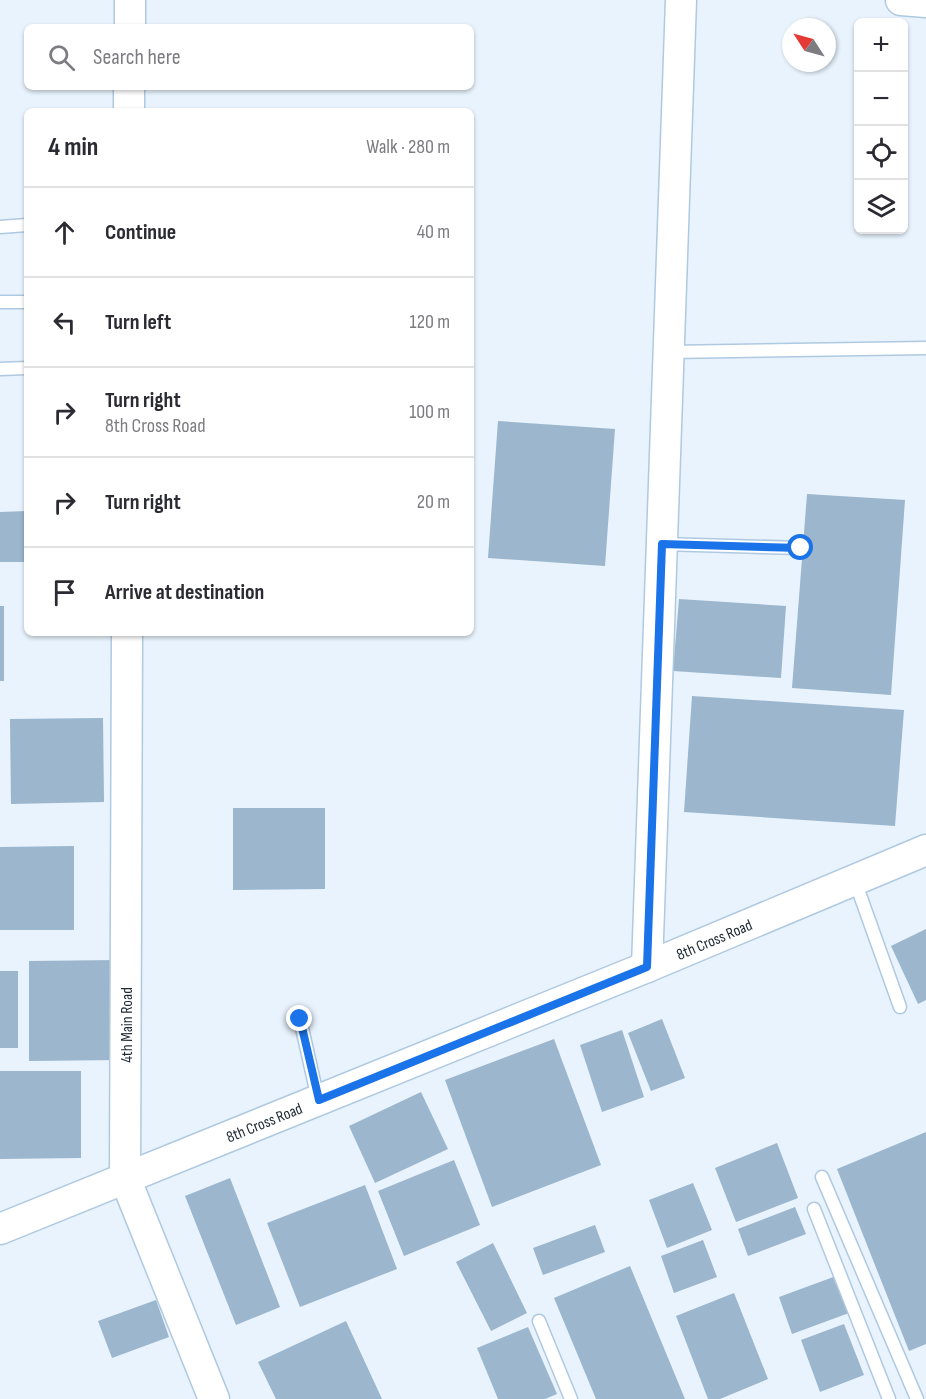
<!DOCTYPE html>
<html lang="en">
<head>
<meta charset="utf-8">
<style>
	body { margin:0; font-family:"Sofia Sans Condensed",sans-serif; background:#f7f7f7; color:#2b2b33 }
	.controls { position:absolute; right:18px; top:18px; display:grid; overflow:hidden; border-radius:9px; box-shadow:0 2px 4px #0004 }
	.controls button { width:54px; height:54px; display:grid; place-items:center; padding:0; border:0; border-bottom:2px solid #e1e1e2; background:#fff; color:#2b2b33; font:30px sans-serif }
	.compass { position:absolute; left:782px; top:18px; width:54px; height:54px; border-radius:50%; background:#fff; box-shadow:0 2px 4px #0004; rotate:306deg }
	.stop { position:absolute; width:18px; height:18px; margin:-14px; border:4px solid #1a73e8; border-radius:50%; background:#fff }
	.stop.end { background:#1a73e8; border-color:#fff; box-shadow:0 2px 6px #0008 }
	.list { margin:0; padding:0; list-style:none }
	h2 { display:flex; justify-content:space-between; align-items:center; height:78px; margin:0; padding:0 24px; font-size:26px }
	h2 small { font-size:20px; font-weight:400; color:#7c7c81 }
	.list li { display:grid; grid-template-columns:39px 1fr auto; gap:18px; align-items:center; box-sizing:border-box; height:90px; padding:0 24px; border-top:2px solid #e1e1e2 }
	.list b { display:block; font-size:22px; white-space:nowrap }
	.list p { margin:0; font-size:20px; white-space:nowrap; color:#7c7c81 }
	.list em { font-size:20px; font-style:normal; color:#7c7c81 }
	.icon { flex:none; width:33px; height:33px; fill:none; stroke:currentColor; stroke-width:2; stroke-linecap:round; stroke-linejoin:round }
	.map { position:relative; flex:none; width:926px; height:1399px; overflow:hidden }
	.search { position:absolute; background:#fff; box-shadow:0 2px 4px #0004; left:24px; top:24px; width:450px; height:66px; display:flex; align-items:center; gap:15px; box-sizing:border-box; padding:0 21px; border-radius:9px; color:#7c7c81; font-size:22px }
	.panel { position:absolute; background:#fff; box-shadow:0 2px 4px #0004; left:24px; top:108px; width:450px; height:528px; border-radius:9px }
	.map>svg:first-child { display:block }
	.building { fill:#9bb6cd }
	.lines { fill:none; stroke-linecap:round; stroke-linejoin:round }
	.service-casing { stroke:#afc9e1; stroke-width:15 }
	.tertiary-casing { stroke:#afc9e1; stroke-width:33 }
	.service { stroke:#fff; stroke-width:12 }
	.tertiary { stroke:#fff; stroke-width:30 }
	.route { stroke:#1a73e8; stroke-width:8 }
	.labels { text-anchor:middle; stroke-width:6; stroke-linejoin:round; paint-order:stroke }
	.street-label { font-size:16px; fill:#1d2831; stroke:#fff }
</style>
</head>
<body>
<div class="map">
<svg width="926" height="1399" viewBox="0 0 926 1399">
	<rect width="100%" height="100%" fill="#e8f3fd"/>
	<!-- building -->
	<g class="building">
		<path d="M498 421 615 429 605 566 488 558Z"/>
		<path d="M807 494 905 500 891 695 792 688Z"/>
		<path d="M27 511V562H0V512Z"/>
		<path d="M679 599 786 606 781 678 673 671Z"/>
		<rect x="0" y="606" width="4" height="75"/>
		<path d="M692 696 904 710 895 826 684 812Z"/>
		<path d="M103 718 104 802 11 804 10 719Z"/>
		<path d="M233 808H325V889L233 890Z"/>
		<path d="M74 846V930H0V847Z"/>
		<path d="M926 929V1000L918 1004 891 946Z"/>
		<path d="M119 960 120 1060 29 1061V961Z"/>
		<rect x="0" y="971" width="18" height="77"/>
		<path d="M662 1019 685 1078 651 1091 628 1033Z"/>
		<path d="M622 1030 644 1097 602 1112 580 1045Z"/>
		<path d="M554 1039 601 1165 492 1207 445 1080Z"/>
		<path d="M0 1071H81V1158L0 1159Z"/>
		<path d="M421 1092 448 1149 375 1183 349 1126Z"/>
		<path d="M926 1132V1344L909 1351 837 1169Z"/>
		<path d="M777 1143 798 1198 736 1222 715 1168Z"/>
		<path d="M454 1160 480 1225 404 1256 378 1191Z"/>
		<path d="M230 1178 280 1307 236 1325 185 1196Z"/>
		<path d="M693 1183 712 1230 667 1248 649 1200Z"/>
		<path d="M365 1185 397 1269 300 1307 267 1223Z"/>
		<path d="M795 1207 806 1234 748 1256 738 1229Z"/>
		<path d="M595 1225 605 1252 543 1275 533 1248Z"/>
		<path d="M703 1240 717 1277 674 1293 661 1256Z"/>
		<path d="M493 1243 527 1313 491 1331 456 1262Z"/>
		<path d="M630 1266 685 1399H596L554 1298Z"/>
		<path d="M836 1276 849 1313 792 1334 779 1297Z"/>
		<path d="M734 1293 768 1379 720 1399H708L676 1316Z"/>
		<path d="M156 1300 169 1337 112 1358 98 1321Z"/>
		<path d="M346 1321 382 1399H276L258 1362Z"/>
		<path d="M844 1324 864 1375 820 1392 801 1340Z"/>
		<path d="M528 1327 557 1394 545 1399H498L477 1348Z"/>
	</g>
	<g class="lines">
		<!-- service casing -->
		<g class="service-casing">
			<g id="service">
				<path d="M0 227 27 225"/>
				<path d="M0 302H27"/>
				<path d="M669 352 926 348"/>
				<path d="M0 369 27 368"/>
				<path d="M662 544 801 548"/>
				<path d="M855 881 900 1007"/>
				<path d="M300 1019 318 1099"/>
				<path d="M822 1177 917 1399"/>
				<path d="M814 1209 889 1399"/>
				<path d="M539 1321 571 1399"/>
			</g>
		</g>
		<!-- tertiary casing -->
		<g class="tertiary-casing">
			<g id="tertiary">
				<path d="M901 0 926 2"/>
				<path d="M130 27V0"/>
				<path d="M129 111V87"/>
				<path d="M127 633 125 1178 214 1399"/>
				<path d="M647 967 681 0"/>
				<path d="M0 1229 647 967 926 850"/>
			</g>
		</g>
		<!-- service -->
		<use href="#service" class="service"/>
		<!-- tertiary -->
		<use href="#tertiary" class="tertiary"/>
	</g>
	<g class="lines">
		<!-- route -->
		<path class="route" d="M300 1019 319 1100 647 967 662 544 801 548"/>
	</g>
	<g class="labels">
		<!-- street labels -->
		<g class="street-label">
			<text transform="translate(714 939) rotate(-23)" y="6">8th Cross Road</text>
			<text transform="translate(126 1025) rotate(-90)" y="6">4th Main Road</text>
			<text transform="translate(264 1122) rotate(-22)" y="6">8th Cross Road</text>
		</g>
	</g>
</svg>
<div class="controls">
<button>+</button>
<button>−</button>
<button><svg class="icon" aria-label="locate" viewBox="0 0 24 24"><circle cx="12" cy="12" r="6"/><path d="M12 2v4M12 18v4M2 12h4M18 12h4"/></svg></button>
<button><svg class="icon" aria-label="layers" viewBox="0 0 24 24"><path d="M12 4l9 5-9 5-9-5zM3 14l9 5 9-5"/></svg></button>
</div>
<svg class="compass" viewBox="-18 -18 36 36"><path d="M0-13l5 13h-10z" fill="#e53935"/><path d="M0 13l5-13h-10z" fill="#7c7c81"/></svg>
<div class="stop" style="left:801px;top:548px"></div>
<div class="stop end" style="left:300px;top:1019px"></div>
<div class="search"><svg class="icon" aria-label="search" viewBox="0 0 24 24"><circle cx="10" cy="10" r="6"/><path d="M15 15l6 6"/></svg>Search here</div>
<section class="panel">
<h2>4 min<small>Walk · 280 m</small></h2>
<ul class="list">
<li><svg class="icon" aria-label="ahead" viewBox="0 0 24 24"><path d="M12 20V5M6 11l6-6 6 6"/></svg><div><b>Continue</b></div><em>40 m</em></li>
<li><svg class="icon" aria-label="left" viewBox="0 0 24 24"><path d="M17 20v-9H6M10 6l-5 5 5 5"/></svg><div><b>Turn left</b></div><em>120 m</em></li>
<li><svg class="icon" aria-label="right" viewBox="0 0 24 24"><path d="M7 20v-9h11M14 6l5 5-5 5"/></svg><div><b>Turn right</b><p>8th Cross Road</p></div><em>100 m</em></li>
<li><svg class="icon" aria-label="right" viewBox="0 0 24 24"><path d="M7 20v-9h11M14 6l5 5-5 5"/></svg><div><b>Turn right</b></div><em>20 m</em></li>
<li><svg class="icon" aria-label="arrive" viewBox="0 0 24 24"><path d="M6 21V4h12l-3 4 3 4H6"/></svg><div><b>Arrive at destination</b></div></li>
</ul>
</section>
</div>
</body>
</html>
